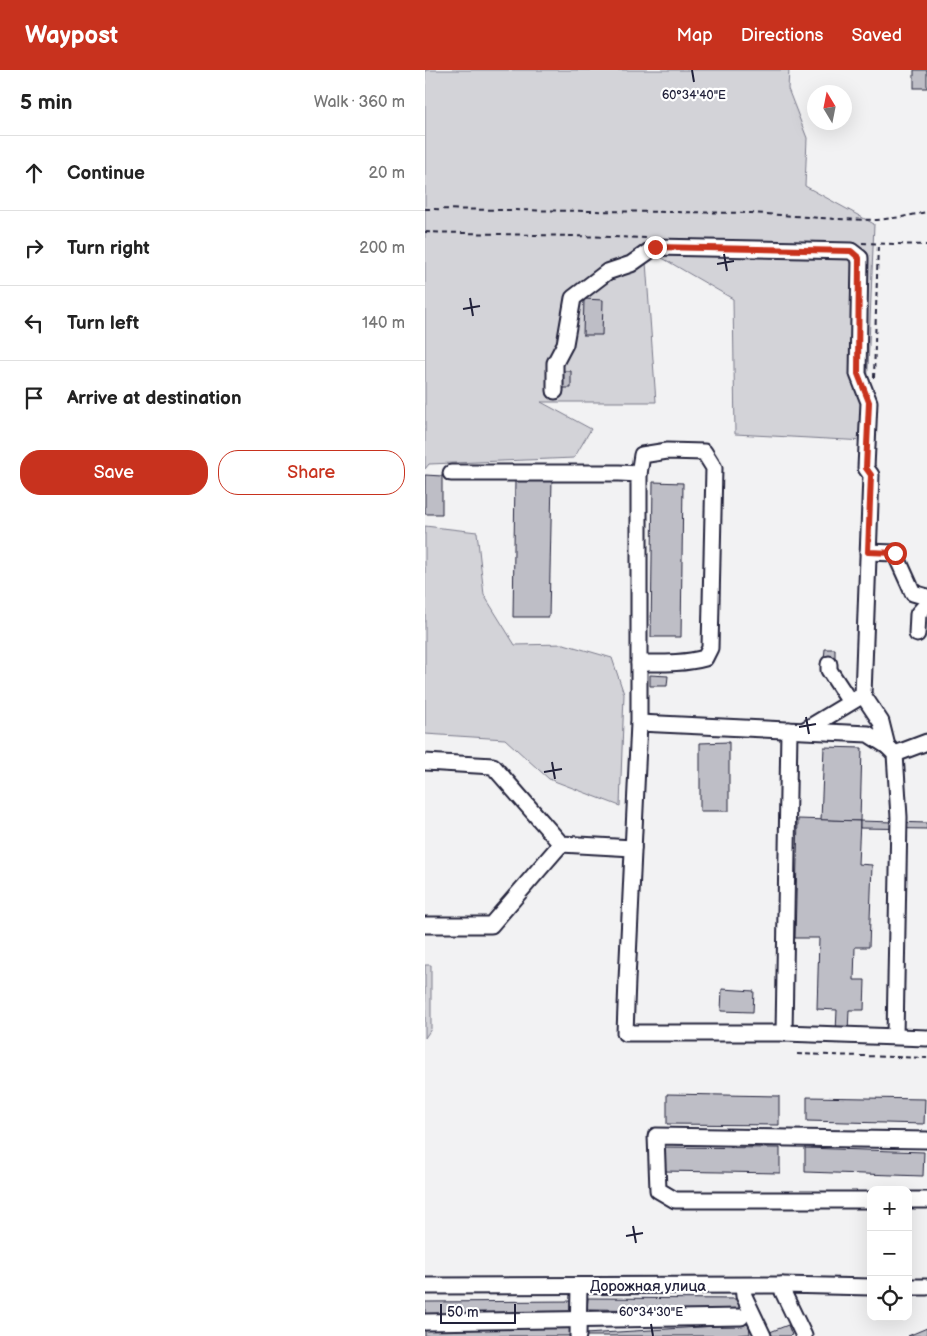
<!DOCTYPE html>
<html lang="en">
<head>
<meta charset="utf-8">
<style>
	body { margin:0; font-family:"Balsamiq Sans",sans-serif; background:#f6f6f6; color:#222 }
	.controls { position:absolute; right:15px; bottom:15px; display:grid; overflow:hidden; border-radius:10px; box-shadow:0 5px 20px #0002 }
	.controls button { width:45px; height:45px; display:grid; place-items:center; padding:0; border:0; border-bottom:1px solid #e0e0e0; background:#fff; color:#222; font:25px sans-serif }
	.compass { position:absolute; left:382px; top:15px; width:45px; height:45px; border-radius:50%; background:#fff; box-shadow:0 5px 20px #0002; rotate:350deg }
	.scale { position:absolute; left:15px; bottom:12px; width:76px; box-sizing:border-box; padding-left:5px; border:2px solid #22223b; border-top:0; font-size:14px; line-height:18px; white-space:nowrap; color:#22223b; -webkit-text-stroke:4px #fff; paint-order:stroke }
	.stop { position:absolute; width:15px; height:15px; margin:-11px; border:4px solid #c8321e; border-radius:50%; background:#fff }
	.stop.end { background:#c8321e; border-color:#fff; box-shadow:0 1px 5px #0008 }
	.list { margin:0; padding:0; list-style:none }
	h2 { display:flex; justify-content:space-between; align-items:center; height:65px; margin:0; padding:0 20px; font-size:21px }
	h2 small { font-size:16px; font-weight:400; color:#767676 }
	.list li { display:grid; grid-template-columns:32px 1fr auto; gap:15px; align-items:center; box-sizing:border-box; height:75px; padding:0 20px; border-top:1px solid #e0e0e0 }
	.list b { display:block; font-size:19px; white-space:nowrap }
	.list em { font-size:16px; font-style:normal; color:#767676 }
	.actions { display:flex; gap:10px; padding:15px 20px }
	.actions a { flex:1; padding:11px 0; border:1px solid #c8321e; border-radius:20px; text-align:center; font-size:18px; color:#c8321e }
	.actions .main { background:#c8321e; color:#fff }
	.icon { flex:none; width:28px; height:28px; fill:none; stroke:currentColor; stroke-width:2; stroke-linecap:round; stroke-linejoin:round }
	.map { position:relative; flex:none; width:502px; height:1266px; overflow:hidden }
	header { display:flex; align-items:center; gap:30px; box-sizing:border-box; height:70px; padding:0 25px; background:#c8321e; color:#fff }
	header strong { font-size:24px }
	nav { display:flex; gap:28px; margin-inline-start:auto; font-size:18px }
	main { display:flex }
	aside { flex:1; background:#fff }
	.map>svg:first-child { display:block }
	.green { fill:#d3d3d8; stroke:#7a7a8a }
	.building { fill:#bebec6; stroke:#22223b }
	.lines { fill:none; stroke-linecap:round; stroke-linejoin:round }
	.minor-casing { stroke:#22223b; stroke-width:19 }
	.path { stroke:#22223b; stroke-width:2; stroke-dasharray:5 4; stroke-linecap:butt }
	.minor { stroke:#fff; stroke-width:15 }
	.route { stroke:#c8321e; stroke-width:6 }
	.ticks { fill:none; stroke:#22223b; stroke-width:2 }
	.labels { text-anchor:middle; stroke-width:4.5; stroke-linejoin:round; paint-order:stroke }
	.street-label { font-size:15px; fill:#22223b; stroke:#fff }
	.ticks-label { font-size:12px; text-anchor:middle; fill:#22223b; stroke:#fff; stroke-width:4.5; stroke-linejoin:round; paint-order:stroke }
</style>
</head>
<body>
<header>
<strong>Waypost</strong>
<nav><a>Map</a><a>Directions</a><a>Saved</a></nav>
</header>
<main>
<aside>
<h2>5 min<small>Walk · 360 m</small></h2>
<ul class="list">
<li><svg class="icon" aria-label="ahead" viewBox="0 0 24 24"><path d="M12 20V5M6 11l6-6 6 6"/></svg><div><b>Continue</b></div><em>20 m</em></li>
<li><svg class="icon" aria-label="right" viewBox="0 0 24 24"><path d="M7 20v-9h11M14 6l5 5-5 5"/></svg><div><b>Turn right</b></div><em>200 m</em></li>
<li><svg class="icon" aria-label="left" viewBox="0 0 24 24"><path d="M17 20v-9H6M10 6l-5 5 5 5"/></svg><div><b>Turn left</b></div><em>140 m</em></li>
<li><svg class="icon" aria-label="arrive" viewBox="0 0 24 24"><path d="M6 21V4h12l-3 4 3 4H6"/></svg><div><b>Arrive at destination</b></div></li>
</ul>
<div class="actions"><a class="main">Save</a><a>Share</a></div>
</aside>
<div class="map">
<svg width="502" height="1266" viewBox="0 0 502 1266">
	<rect width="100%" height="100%" fill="#f2f2f3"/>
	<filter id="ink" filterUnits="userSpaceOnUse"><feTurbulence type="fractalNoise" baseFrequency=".02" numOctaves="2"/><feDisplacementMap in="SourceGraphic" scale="10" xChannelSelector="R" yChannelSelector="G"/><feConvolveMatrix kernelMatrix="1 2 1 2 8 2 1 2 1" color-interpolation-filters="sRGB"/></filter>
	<g filter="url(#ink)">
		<!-- green -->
		<g class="green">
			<path d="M0 0H364L363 19 382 68 380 116 449 154 440 371 310 364 308 229 220 178 231 332H116L166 359 149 388 4 394 0 399Z"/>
			<path d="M0 456 52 462 59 525 90 575 139 574 187 588 199 624 195 736 124 709 80 669 0 664Z"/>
			<path d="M0 895H6V959L0 968Z"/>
		</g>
		<!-- building -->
		<g class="building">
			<rect x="489" y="0" width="13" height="18"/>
			<path d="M159 229 178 230 177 265H158Z"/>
			<path d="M137 301H146V318H138Z"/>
			<path d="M0 405 17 406V444H0Z"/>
			<path d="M90 409H127L124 547H88Z"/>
			<path d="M228 412 258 413 256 567H226Z"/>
			<path d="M400 579H410V590L399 589Z"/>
			<path d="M225 605 243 606 242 616H225Z"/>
			<path d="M304 672V741H275V673Z"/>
			<path d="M399 677 437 678 435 751 396 750Z"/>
			<path d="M373 749 435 751 433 794 447 795 444 877H430L429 910H440L439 940H424L423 962H411L412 940 392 939 394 868H370Z"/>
			<path d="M435 751 502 753V759L435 758Z"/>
			<path d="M297 919 329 921 328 942 296 941Z"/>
			<path d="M242 1024 354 1026V1055L242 1054Z"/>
			<path d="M382 1027 500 1029 499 1054 382 1051Z"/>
			<path d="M237 1077 355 1078V1103L237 1101Z"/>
			<path d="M380 1078 499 1082 498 1106 380 1102Z"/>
			<path d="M163 1228 314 1229V1241L162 1239Z"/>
			<path d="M150 1231V1243L0 1244V1232Z"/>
			<path d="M324 1254 325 1264 296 1266H160V1264Z"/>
			<path d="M363 1255 367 1265 364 1266H347L345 1262Z"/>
			<path d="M145 1256V1266H0V1258Z"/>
			<path d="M502 1258V1266H483Z"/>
		</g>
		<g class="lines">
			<!-- minor casing -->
			<g class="minor-casing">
				<g id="minor">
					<path d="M130 321V293L140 274 148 228 182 202 206 194 230 177 426 181 435 188 433 304 444 332 441 398 446 405 438 625 456 652 462 676 470 684 474 747 470 966"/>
					<path d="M26 403H194L214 404V653L202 910 200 963H359L502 968"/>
					<path d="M214 404 217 385 242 381 279 382 289 398 285 578 280 588C258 594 236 593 214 593"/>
					<path d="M443 482 470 483 488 523 502 527"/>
					<path d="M492 564 493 544 502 534"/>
					<path d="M404 594V600L425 632"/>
					<path d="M214 653 443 664 462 676"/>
					<path d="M380 660 438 625"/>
					<path d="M470 684 502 672"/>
					<path d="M0 692 68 696 136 774 208 778"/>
					<path d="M0 855H66L136 774"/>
					<path d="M359 963 364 660"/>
					<path d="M446 1130H250L233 1120 231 1066 502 1070"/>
					<path d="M483 1130H502"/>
					<path d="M357 1215 358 1222 379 1266"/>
					<path d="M0 1216 357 1215 446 1217"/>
					<path d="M318 1216 319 1226 338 1266"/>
					<path d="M483 1217H502"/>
					<path d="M0 1252 316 1247"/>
					<path d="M153 1266 154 1217"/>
				</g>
			</g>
			<!-- path -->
			<g class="path">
				<path d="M0 139 327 143 411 149 452 150 477 147 502 142"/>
				<path d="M0 162 222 168"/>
				<path d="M437 173 502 175"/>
				<path d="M449 308 453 173"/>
				<path d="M372 984 502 988"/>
			</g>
			<!-- minor -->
			<use href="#minor" class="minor"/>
		</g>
	</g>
	<g class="lines" filter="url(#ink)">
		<!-- route -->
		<path class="route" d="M230 177 426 181 434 188 433 304 444 332 441 398 446 405 443 482 470 483"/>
	</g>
	<!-- ticks -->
	<path class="ticks" d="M267 0 269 12M299 184 302 201M292 194 309 191M45 228 48 246M38 239 55 236M381 647 384 664M374 657 391 654M127 692 130 709M119 702 137 699M208 1156 211 1173M201 1166 218 1163M226 1254 228 1266"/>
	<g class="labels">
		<!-- street labels -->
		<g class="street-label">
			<text x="223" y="1221">Дорожная улица</text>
		</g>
	</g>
	<g class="ticks-label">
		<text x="269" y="29">60°34'40"E</text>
		<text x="226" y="1246">60°34'30"E</text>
	</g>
</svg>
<div class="controls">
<button>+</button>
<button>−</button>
<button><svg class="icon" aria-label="locate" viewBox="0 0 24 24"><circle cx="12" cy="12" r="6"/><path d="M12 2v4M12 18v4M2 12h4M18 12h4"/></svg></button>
</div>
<svg class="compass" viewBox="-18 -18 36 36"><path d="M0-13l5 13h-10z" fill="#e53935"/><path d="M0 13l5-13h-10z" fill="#767676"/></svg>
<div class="scale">50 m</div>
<div class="stop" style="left:470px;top:483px"></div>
<div class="stop end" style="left:230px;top:177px"></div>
</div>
</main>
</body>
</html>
